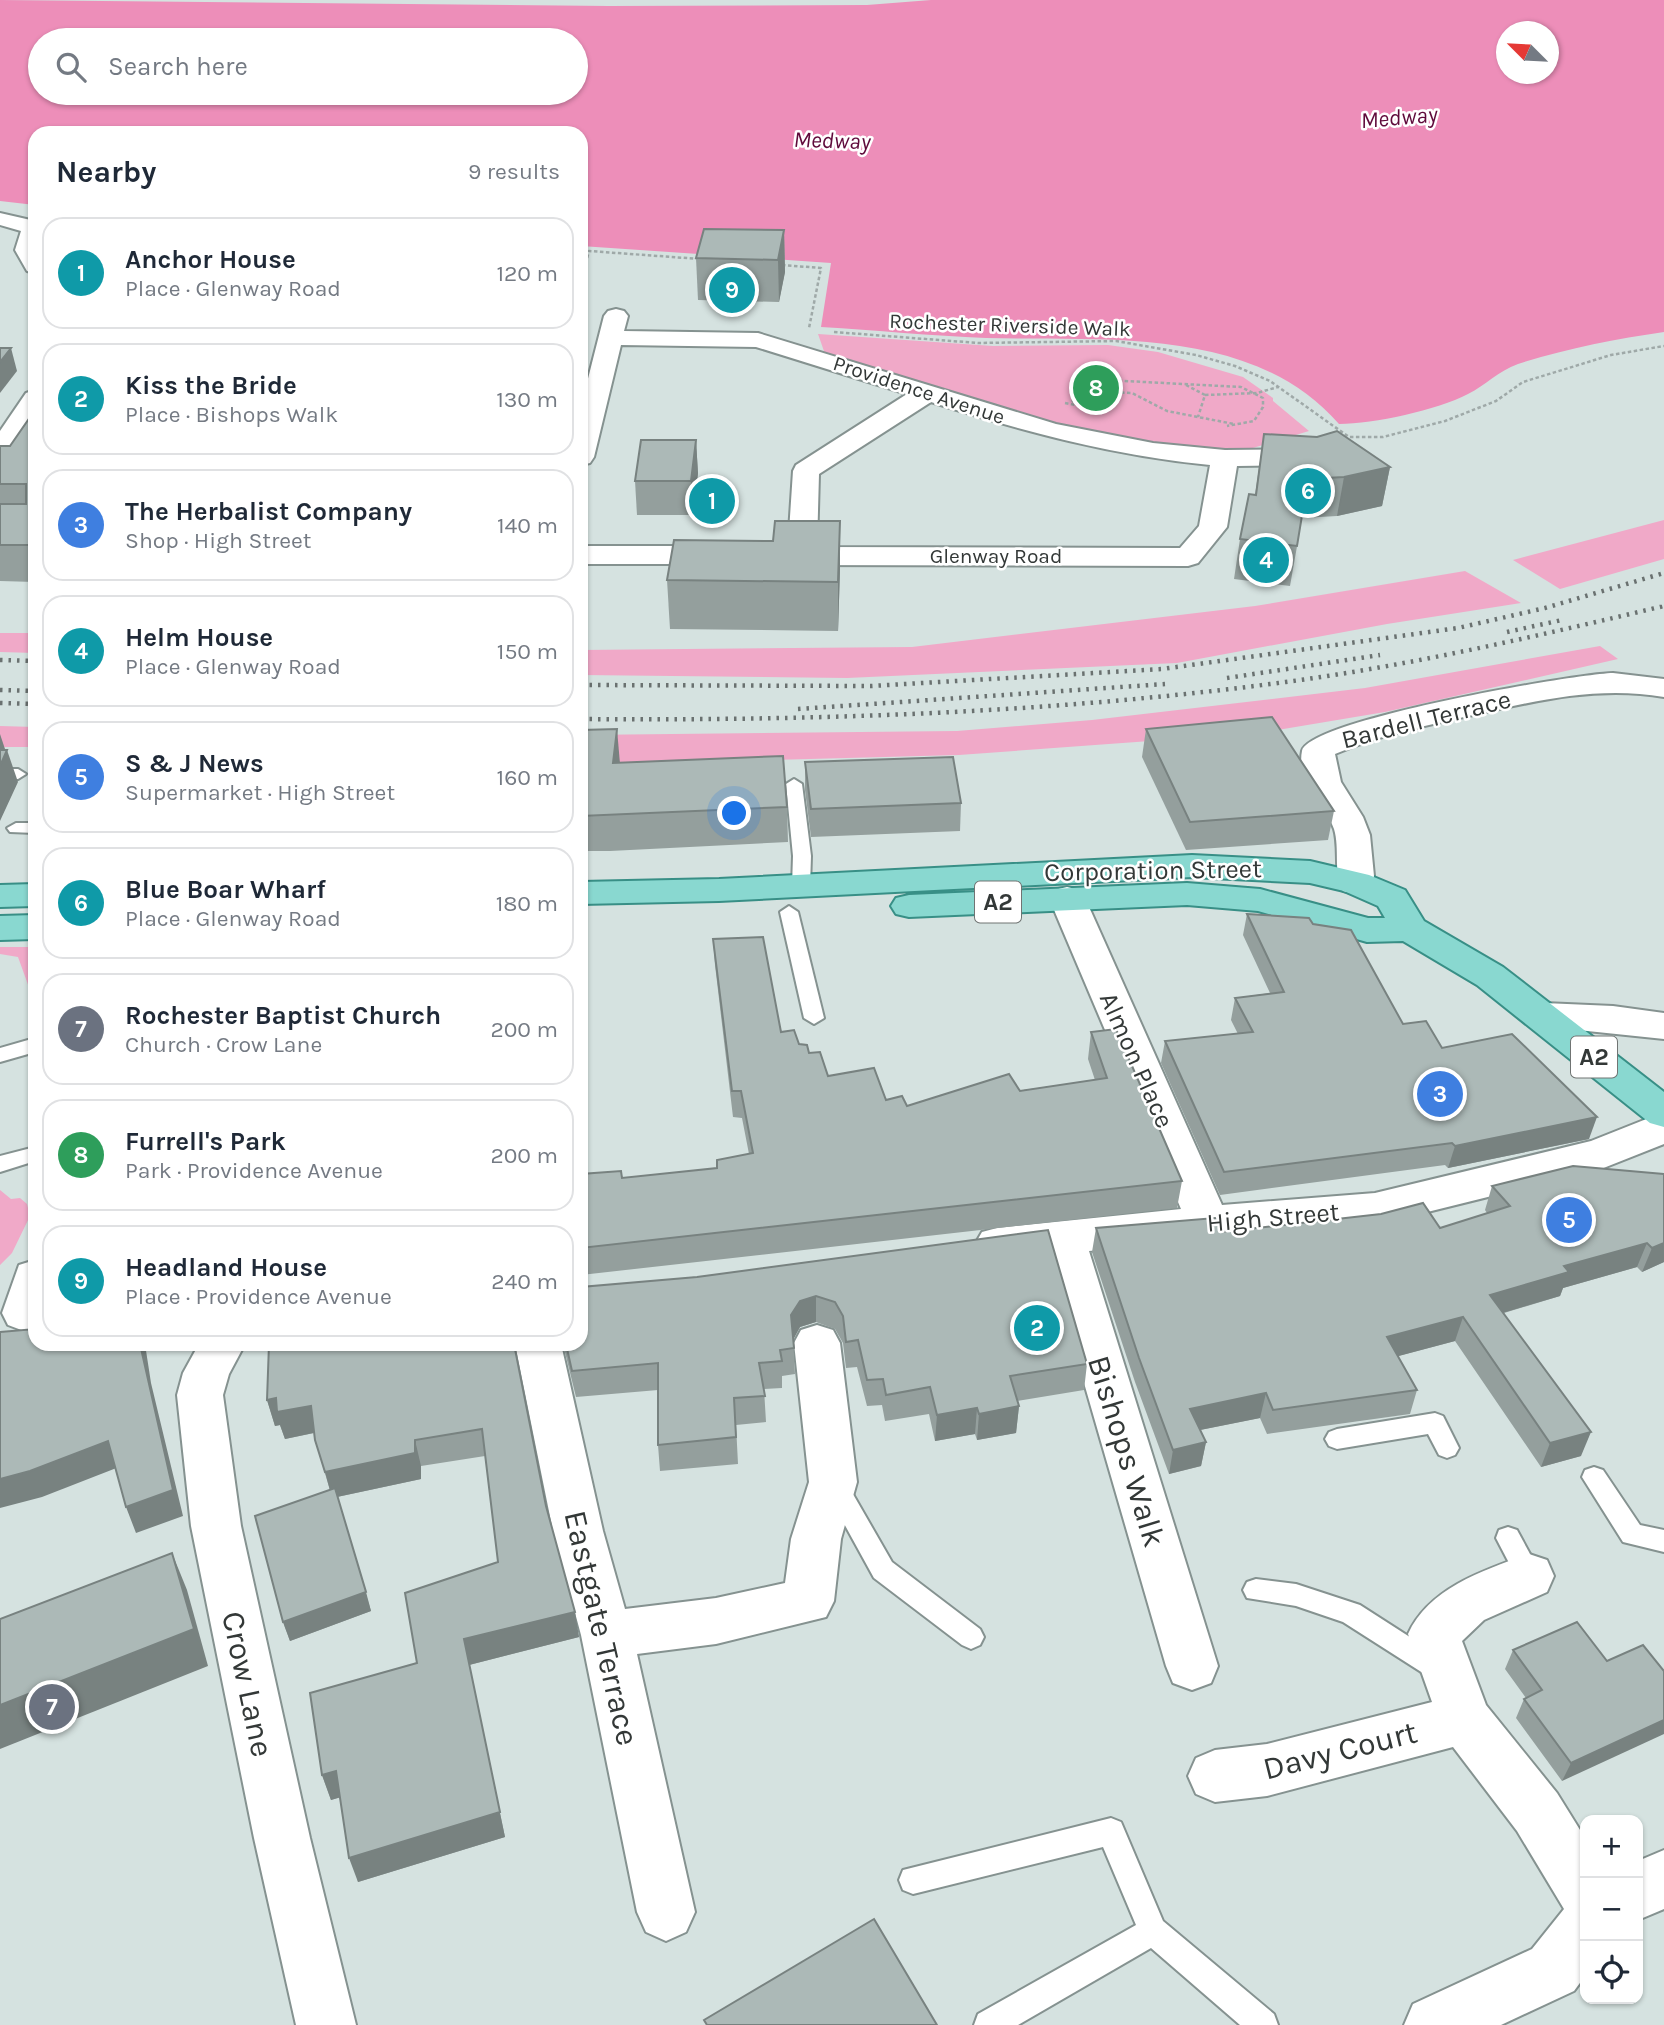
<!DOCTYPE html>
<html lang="en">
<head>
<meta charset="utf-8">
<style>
	body { margin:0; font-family:Karla,sans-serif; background:#f6f6f7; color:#1f2937 }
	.controls { position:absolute; right:21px; bottom:21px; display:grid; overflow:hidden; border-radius:14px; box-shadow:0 2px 5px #0004 }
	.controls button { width:63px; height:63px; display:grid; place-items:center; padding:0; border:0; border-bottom:2px solid #e0e1e3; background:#fff; color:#1f2937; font:35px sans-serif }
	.compass { position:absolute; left:1496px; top:21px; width:63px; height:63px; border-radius:50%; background:#fff; box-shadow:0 2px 5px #0004; rotate:294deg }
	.you { position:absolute; left:735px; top:814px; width:24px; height:24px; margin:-18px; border:5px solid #fff; border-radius:50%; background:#1a73e8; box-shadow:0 0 0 10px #1a73e833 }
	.badge { display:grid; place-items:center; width:46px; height:46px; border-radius:50%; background:#a9256f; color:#fff; font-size:23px; font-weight:700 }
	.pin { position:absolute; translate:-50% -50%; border:4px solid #fff; box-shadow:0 2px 7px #0006 }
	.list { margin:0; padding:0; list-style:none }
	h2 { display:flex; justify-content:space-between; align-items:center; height:91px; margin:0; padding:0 28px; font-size:30px }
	h2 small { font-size:23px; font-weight:400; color:#747a83 }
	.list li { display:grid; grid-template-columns:46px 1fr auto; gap:21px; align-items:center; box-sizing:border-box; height:112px; margin:0 14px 14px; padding:0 14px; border:2px solid #e0e1e3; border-radius:21px }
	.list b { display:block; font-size:26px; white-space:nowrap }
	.list p { margin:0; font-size:23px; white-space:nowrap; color:#747a83 }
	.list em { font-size:23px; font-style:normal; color:#747a83 }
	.icon { flex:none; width:38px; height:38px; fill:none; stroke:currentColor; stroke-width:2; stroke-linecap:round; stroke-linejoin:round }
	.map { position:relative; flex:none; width:1664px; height:2025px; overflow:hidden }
	.search { position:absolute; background:#fff; box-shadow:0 2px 5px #0004; left:28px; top:28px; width:560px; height:77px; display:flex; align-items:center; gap:18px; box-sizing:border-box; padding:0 24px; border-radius:38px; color:#747a83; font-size:26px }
	.panel { position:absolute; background:#fff; box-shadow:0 2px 5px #0004; left:28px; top:126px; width:560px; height:1225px; border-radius:21px }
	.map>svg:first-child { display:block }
	.green { fill:#f0a9c8 }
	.water { fill:#ed8eb9; fill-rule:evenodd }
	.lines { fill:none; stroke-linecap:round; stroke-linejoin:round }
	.service-casing { stroke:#859290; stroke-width:4 }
	.minor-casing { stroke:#859290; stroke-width:4 }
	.primary-casing { stroke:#388f86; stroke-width:4 }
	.path { stroke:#9fa9a8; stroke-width:2.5; stroke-dasharray:3.5 2.5; stroke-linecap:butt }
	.service { fill:#fff; fill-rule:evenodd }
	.minor { fill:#fff; fill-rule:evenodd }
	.primary { fill:#89d8d0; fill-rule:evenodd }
	.rail { stroke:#6a7170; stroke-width:4.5; stroke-dasharray:2.5 6; stroke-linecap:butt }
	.wall { fill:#949f9d }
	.shaded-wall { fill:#788280 }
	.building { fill:#acb9b7; stroke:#788280; stroke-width:2 }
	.labels { text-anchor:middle; stroke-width:5; stroke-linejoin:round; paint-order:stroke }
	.far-street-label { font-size:21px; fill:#333837; stroke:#fff }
	.far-water-label { font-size:23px; font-style:italic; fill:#5f0a3b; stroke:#fff }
	.shield { fill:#fff; stroke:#707473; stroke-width:2 }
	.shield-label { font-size:24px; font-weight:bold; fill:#333837 }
	.street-label { font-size:26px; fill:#333837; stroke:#fff }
	.near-street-label { font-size:32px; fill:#333837; stroke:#fff }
</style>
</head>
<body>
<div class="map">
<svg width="1664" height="2025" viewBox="0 0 1664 2025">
	<rect width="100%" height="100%" fill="#d5e2e0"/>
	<!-- green -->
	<g class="green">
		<path d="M818 334 993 346 1108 345 1158 352 1243 377 1273 398V401L1309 431 1223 457 1056 425 825 354Z"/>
		<path d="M1664 520V559L1560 589 1513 560Z"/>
		<path d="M1465 571 1521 603 1387 624 1177 663 847 678 581 675V650L912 647 1255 606Z"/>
		<path d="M0 633H35V653L0 652Z"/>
		<path d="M1600 646 1618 659 1385 712 1260 733 959 755 581 765V735L957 731 1092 720 1365 688Z"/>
		<path d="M0 726 35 727V747H0Z"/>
		<path d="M0 947H35V1004L18 957 0 954Z"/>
		<path d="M0 1190 11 1199 20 1198 27 1204 30 1216 12 1253 0 1265Z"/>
	</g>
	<!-- water -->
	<path class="water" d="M0 0 609 6 867 5 931 0H1664V332C1615 339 1565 349 1518 364 1498 371 1486 385 1468 394 1437 410 1374 424 1339 424 1253 325 1103 341 986 338 931 336 876 330 821 327L831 263 581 246V133H35V205L0 201ZM1506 32H1548V74H1506ZM40 40H576V93H40Z"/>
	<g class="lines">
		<!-- service casing -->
		<g class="service-casing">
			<g id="service">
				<path d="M0 769H18L26 774 18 779H0Z"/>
				<path d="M794 779 802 784 811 856 810 886 801 892 792 886 793 856 786 784Z"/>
				<path d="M16 823H35V833L10 832 7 828Z"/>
				<path d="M789 906 798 912 824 1018 814 1024 804 1018 780 912Z"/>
				<path d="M35 1038V1052L0 1062V1048Z"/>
				<path d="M35 1147V1161L0 1172V1156Z"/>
				<path d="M1435 1413 1443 1416 1459 1448 1455 1455 1447 1458 1439 1455 1428 1434 1337 1449 1329 1446 1325 1439 1329 1432 1337 1429Z"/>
				<path d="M1594 1467 1603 1470 1640 1525 1664 1530V1552L1623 1542 1582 1477 1585 1470Z"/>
				<path d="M837 1479 846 1482 892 1562 980 1629 984 1637 980 1645 971 1649 962 1645 874 1578 825 1489 828 1482Z"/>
				<path d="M1508 1527 1517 1530 1542 1576 1538 1584 1529 1587 1520 1584 1496 1538 1499 1530Z"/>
				<path d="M1256 1579 1296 1584 1360 1605 1444 1659 1448 1667 1444 1675 1435 1679 1426 1675 1343 1622 1296 1606 1247 1598 1243 1590 1247 1582Z"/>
				<path d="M1111 1818 1121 1822 1163 1921 1274 2014 1278 2025H1240L1151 1948 1018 2025H974L978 2014 1136 1925 1103 1847 913 1894 903 1890 899 1880 903 1870Z"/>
			</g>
		</g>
		<!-- minor casing -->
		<g class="minor-casing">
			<g id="minor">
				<path d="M0 213 35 221V273L27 271 15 250 21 231 0 225Z"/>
				<path d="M616 309 624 311 628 316 624 331 758 333 1056 424 1153 443 1225 450 1313 449 1322 451 1326 457 1322 463 1313 465 1237 466 1227 527 1198 563 1188 566 787 565 777 562 773 556 777 550 788 547 793 471 796 465 907 394 756 347 621 345 594 457 590 463 581 465V406L604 316 608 311ZM931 402C1026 432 1111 455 1210 465L1199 526 1180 548 817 547 819 474Z"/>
				<path d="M35 390V418L9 457 0 459V431L26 393Z"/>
				<path d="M581 546H723L733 549 737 555 733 561 723 564H581Z"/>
				<path d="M1613 673 1664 679V697C1595 685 1531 702 1464 717 1420 727 1377 736 1335 754L1341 782 1363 817 1370 835 1374 876 1369 891 1356 894 1343 891C1333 875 1340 848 1334 829 1325 803 1296 781 1302 751 1309 720 1574 674 1613 673Z"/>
				<path d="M1067 887 1080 890 1085 898 1222 1205 1375 1193 1591 1141 1664 1112V1144L1601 1169 1375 1225 1089 1251 1218 1666 1211 1683 1192 1690 1173 1683 1166 1666 1047 1255 997 1260 982 1256 975 1244 982 1232 997 1228 1181 1209 1049 898 1054 890Z"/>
				<path d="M1544 1003 1613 1006 1664 1013V1039L1530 1025 1525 1016 1530 1007Z"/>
				<path d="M35 1260V1327L24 1331 8 1325 2 1313 19 1265Z"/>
				<path d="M817 1325 833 1330 840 1343 857 1482 841 1539 834 1601 826 1617 716 1644 637 1654 695 1912 686 1932 666 1941 646 1932 637 1912 581 1635 553 1531 515 1344H561L603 1531 625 1609 716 1598 785 1583 791 1539 809 1482 794 1343 801 1330Z"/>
				<path d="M199 1344H245L229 1374 223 1395 241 1526 310 1838 356 2025H296L254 1838 191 1526 177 1395 183 1373Z"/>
				<path d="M1529 1554 1547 1560 1554 1576 1547 1592 1484 1620 1462 1641 1486 1705 1557 1793 1585 1838V1976L1574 1991 1501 2025H1404L1413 2004 1532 1949 1564 1909 1517 1831 1453 1747 1267 1796 1215 1802 1196 1794 1188 1776 1196 1758 1215 1750 1267 1744 1432 1702 1408 1634C1429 1588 1484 1570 1529 1554Z"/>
				<path d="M1664 1850V1909L1638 1920V1861Z"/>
			</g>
		</g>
		<!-- primary casing -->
		<g class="primary-casing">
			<g id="primary">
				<path d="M1192 855 1310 861 1369 875 1405 890 1424 921 1503 967 1664 1092V1127L1650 1123 1477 985 1403 941 1367 942 1258 911 1187 905 909 917 896 914 891 906 896 898 909 895 1187 883 1260 889 1368 918H1385L1378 906 1344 891 1310 883 1192 877 719 901 581 904V882L719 879Z"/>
				<path d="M35 884V906L0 907V885Z"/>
				<path d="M35 915V939L0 940V916Z"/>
			</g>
		</g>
		<!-- path -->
		<g class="path">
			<path d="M782 265 821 268 809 328"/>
			<path d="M581 281 589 251 700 259"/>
			<path d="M834 332 978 343 1116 341 1196 355 1235 366 1270 381 1349 437H1383L1445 421 1496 401 1523 382 1611 355 1664 346"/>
			<path d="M1186 385 1205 395 1198 417"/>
			<path d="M1085 391 1132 393 1167 411 1234 424"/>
			<path d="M1205 395 1257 393 1278 387"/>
			<path d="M1072 402 1086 388 1106 380 1241 387 1263 398V407L1254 421 1227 426"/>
			<path d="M1065 403 1091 408"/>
		</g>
		<!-- service -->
		<use href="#service" class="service"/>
		<!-- minor -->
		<use href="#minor" class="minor"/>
		<!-- primary -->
		<use href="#primary" class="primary"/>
		<!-- rail -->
		<g class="rail">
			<path d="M1507 632 1562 620"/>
			<path d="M0 660 35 661"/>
			<path d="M1227 678 1380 655"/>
			<path d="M581 685 871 686 1162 669 1458 628 1545 608 1664 573"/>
			<path d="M0 690 35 691"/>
			<path d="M0 703 35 704"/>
			<path d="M798 709 1165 684"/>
			<path d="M581 719C819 721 1057 713 1293 681 1418 664 1541 635 1664 606"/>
		</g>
	</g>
	<!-- wall -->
	<g class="wall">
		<path d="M784 230 785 272 779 302 698 300 696 258Z"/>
		<path d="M35 410V582L0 581V446H10Z"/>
		<path d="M1264 434 1390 467 1382 506 1337 516 1302 518 1290 586 1234 579 1240 539 1255 495Z"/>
		<path d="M696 440 698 473 693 515H637L635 481Z"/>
		<path d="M773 541 840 569 838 631 670 629 667 580Z"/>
		<path d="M1146 729 1334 811 1328 840 1186 850 1142 757Z"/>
		<path d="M581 730 620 762 787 807 788 842 610 851H581Z"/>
		<path d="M805 762 961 803 960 831 811 837 805 790Z"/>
		<path d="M1247 914 1313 924 1403 1024 1589 1139 1448 1168 1445 1165 1220 1195 1161 1063 1165 1041 1238 1034 1231 1020 1235 998 1270 993 1243 935Z"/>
		<path d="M713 939 781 1032 799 1044 809 1053 828 1076 886 1100 907 1106 1095 1080 1088 1059 1091 1032 1182 1181 1177 1208 581 1275V1174L622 1178 717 1168 749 1154 742 1118 733 1117 715 965Z"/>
		<path d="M1664 1174V1262L1642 1272 1637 1267 1563 1288 1560 1296 1504 1313 1581 1456 1541 1467 1455 1341 1398 1356 1417 1390 1410 1414 1267 1434 1260 1418 1200 1430 1206 1442 1201 1466 1169 1474 1135 1382 1092 1252 1096 1228 1221 1232 1440 1228 1487 1213 1485 1210 1492 1186Z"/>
		<path d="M1048 1230 1087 1364 1084 1390 1017 1401 1019 1406 1016 1433 977 1440 975 1434 935 1441 929 1414 885 1421 882 1405 867 1406 857 1367 846 1368 843 1343 835 1329 816 1322 800 1327 793 1339 795 1374 782 1376V1388L764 1389 766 1422 736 1425 738 1464 660 1471 658 1445V1390L576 1397 563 1344H581L697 1277Z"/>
		<path d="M514 1344 546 1506 579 1637 469 1665 505 1837 358 1882 340 1797 331 1800 322 1775 417 1663 498 1562 485 1456 421 1466V1479L337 1497 371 1611 290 1641 283 1622 330 1490 315 1440 314 1433 285 1439 280 1425 275 1426 267 1400Z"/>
		<path d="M1513 1650 1607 1661 1664 1671 1562 1781 1516 1718 1524 1699 1526 1698 1505 1669Z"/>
	</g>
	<!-- shaded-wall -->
	<g class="shaded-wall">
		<path d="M784 230 785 272 779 302 778 260Z"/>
		<path d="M11 348 17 371 0 393V362Z"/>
		<path d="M696 440 698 473 693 515 691 481Z"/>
		<path d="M1390 467 1382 506 1337 516 1344 477Z"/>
		<path d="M840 521V569L838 631V582Z"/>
		<path d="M617 729 620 764 613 763Z"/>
		<path d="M0 734 6 752 7 750 18 782 0 821Z"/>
		<path d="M1597 1117 1589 1139 1448 1168 1455 1146Z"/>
		<path d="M1647 1243 1637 1267 1563 1288 1560 1296 1482 1319 1490 1295 1564 1266Z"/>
		<path d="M1664 1243V1262L1642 1272 1652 1248Z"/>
		<path d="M816 1296V1322L800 1327 792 1342 791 1315 800 1301Z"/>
		<path d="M1463 1317 1455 1341 1380 1361 1387 1337Z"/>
		<path d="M140 1344H145L151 1383 183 1516 136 1533 126 1507 142 1356Z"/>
		<path d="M1266 1393 1260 1418 1185 1433 1190 1409Z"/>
		<path d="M276 1398 311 1406 318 1432 285 1439 280 1425 275 1426 267 1400Z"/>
		<path d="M1019 1406 1016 1433 977 1440 979 1414Z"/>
		<path d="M977 1408 975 1434 935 1441 937 1415Z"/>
		<path d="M1591 1432 1581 1456 1541 1467 1550 1443Z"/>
		<path d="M415 1440 421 1466V1479L332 1498 325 1472Z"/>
		<path d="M108 1441 119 1467 42 1497 0 1508V1479Z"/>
		<path d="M1206 1442 1201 1466 1169 1474 1173 1450Z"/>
		<path d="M172 1553 187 1590 208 1666 0 1749V1705Z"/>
		<path d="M366 1592 371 1611 290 1641 283 1622Z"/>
		<path d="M575 1612 579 1637 469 1665 505 1837 358 1882 349 1858 464 1639Z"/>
		<path d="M1664 1720V1734L1562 1781 1571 1763Z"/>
		<path d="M336 1771 345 1796 331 1800 322 1775Z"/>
	</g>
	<!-- building -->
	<g class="building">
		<path d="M704 229 784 230 778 260 696 258Z"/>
		<path d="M0 348H11L0 362Z"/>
		<path d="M35 410V545H0V504H26V484H0V446H10Z"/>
		<path d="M1337 431 1390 467 1344 477 1308 479 1297 546 1240 539 1249 494 1256 495 1264 434 1317 437Z"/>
		<path d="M641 440H696L691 481H635Z"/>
		<path d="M775 521H840L838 582 667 580 674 540 773 541Z"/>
		<path d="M1272 717 1334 811 1190 822 1146 729Z"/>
		<path d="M617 729 613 763 783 756 787 807 581 816V730Z"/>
		<path d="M0 750H7L0 766Z"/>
		<path d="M953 757 961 803 811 809 805 762Z"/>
		<path d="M1247 914 1309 918 1313 924 1351 930 1403 1024 1426 1021 1442 1048 1512 1034 1597 1117 1455 1146 1452 1143 1224 1172 1165 1041 1253 1032 1235 998 1284 992Z"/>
		<path d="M763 937 781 1032 794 1030 799 1044 807 1045 809 1053 820 1052 828 1076 874 1068 886 1100 902 1096 907 1106 1009 1074 1020 1091 1107 1078 1091 1032 1116 1029 1182 1181 581 1248V1174L621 1171 622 1178 717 1168V1160L753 1153 741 1091H732L713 939Z"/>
		<path d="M1573 1166 1664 1174V1243L1652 1248 1647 1243 1564 1266 1569 1272 1490 1295 1591 1432 1550 1443 1463 1317 1387 1337 1417 1390 1273 1410 1266 1393 1190 1409 1206 1442 1173 1450 1139 1358 1096 1228 1215 1218 1221 1232 1381 1214 1423 1203 1440 1228 1510 1206 1492 1186Z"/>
		<path d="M1048 1230 1087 1364 1010 1376 1019 1406 979 1414 977 1408 937 1415 930 1387 886 1395 883 1379 867 1380 858 1340 846 1342 843 1316 835 1302 816 1296 800 1301 791 1315 794 1348 780 1350 782 1361 759 1363 765 1396 734 1398 736 1437 658 1445V1363L572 1371 566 1344H581V1287L697 1277Z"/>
		<path d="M35 1329V1344H140L173 1490 126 1507 108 1441 30 1471 0 1479V1332Z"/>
		<path d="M269 1344H514L546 1506 575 1612 464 1639 500 1812 349 1858 336 1771 322 1775 310 1693 417 1663 405 1593 498 1562 482 1429 415 1440V1453L325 1472 315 1440 311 1406 277 1412 276 1398 267 1400Z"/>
		<path d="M335 1488 366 1592 283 1622 255 1516Z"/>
		<path d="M172 1553 194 1629 0 1705V1619Z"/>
		<path d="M1577 1622 1607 1661 1643 1645 1664 1671V1720L1571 1763 1524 1699 1542 1690 1513 1650Z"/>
		<path d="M874 1919 937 2025H707L704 2020Z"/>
	</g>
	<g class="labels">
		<!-- far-street labels -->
		<g class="far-street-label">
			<text transform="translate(1010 325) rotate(2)" y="7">Rochester Riverside Walk</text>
			<text transform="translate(919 390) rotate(18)" y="7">Providence Avenue</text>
			<text x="996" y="563">Glenway Road</text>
		</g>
		<!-- far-water labels -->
		<g class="far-water-label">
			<text transform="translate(1399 117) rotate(-5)" y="8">Medway</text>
			<text transform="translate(832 140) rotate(2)" y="8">Medway</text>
		</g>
		<!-- shield labels -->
		<g class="shield">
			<rect x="975" y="881.5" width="46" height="41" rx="5"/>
			<rect x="1571" y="1036.5" width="46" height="41" rx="5"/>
		</g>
		<g class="shield-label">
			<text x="998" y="910">A2</text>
			<text x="1594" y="1065">A2</text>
		</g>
		<!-- street labels -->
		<g class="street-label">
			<text transform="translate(1426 719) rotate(-14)" y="9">Bardell Terrace</text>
			<text transform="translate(1153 870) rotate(-1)" y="9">Corporation Street</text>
			<text transform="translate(1137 1060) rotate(66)" y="9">Almon Place</text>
			<text transform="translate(1273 1217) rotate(-5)" y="9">High Street</text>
		</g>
		<!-- near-street labels -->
		<g class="near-street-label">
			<text transform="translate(1127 1451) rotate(73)" y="11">Bishops Walk</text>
			<text transform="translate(602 1628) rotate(77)" y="11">Eastgate Terrace</text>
			<text transform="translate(248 1684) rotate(78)" y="11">Crow Lane</text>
			<text transform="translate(1340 1750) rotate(-14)" y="11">Davy Court</text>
		</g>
	</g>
</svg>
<div class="controls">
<button>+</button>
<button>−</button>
<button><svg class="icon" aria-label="locate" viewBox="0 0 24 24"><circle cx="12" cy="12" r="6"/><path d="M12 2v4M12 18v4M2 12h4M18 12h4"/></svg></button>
</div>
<svg class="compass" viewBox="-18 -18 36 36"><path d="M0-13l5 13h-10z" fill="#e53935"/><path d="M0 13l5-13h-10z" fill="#747a83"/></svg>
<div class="you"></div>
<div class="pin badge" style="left:712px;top:501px;background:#0f9aa8">1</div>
<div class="pin badge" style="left:1037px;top:1328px;background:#0f9aa8">2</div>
<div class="pin badge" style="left:1440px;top:1094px;background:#3f7fe0">3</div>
<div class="pin badge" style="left:1266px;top:560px;background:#0f9aa8">4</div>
<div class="pin badge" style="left:1569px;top:1220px;background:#3f7fe0">5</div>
<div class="pin badge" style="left:1308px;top:491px;background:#0f9aa8">6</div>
<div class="pin badge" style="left:52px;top:1707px;background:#6b7280">7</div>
<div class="pin badge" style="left:1096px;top:388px;background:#2e9e5b">8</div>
<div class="pin badge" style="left:732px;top:290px;background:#0f9aa8">9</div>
<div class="search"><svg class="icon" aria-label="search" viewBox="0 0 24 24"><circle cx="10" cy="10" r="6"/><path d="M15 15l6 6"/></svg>Search here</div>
<section class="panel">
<h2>Nearby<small>9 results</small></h2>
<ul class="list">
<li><span class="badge" style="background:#0f9aa8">1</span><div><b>Anchor House</b><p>Place · Glenway Road</p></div><em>120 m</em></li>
<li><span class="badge" style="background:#0f9aa8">2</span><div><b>Kiss the Bride</b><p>Place · Bishops Walk</p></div><em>130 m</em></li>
<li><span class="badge" style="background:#3f7fe0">3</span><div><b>The Herbalist Company</b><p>Shop · High Street</p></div><em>140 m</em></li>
<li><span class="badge" style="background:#0f9aa8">4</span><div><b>Helm House</b><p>Place · Glenway Road</p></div><em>150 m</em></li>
<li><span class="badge" style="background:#3f7fe0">5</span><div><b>S &amp; J News</b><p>Supermarket · High Street</p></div><em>160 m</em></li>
<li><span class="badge" style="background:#0f9aa8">6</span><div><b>Blue Boar Wharf</b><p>Place · Glenway Road</p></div><em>180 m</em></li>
<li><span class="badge" style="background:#6b7280">7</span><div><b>Rochester Baptist Church</b><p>Church · Crow Lane</p></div><em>200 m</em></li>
<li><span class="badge" style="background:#2e9e5b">8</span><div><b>Furrell's Park</b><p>Park · Providence Avenue</p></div><em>200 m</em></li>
<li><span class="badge" style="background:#0f9aa8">9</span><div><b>Headland House</b><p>Place · Providence Avenue</p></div><em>240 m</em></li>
</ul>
</section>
</div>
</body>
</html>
